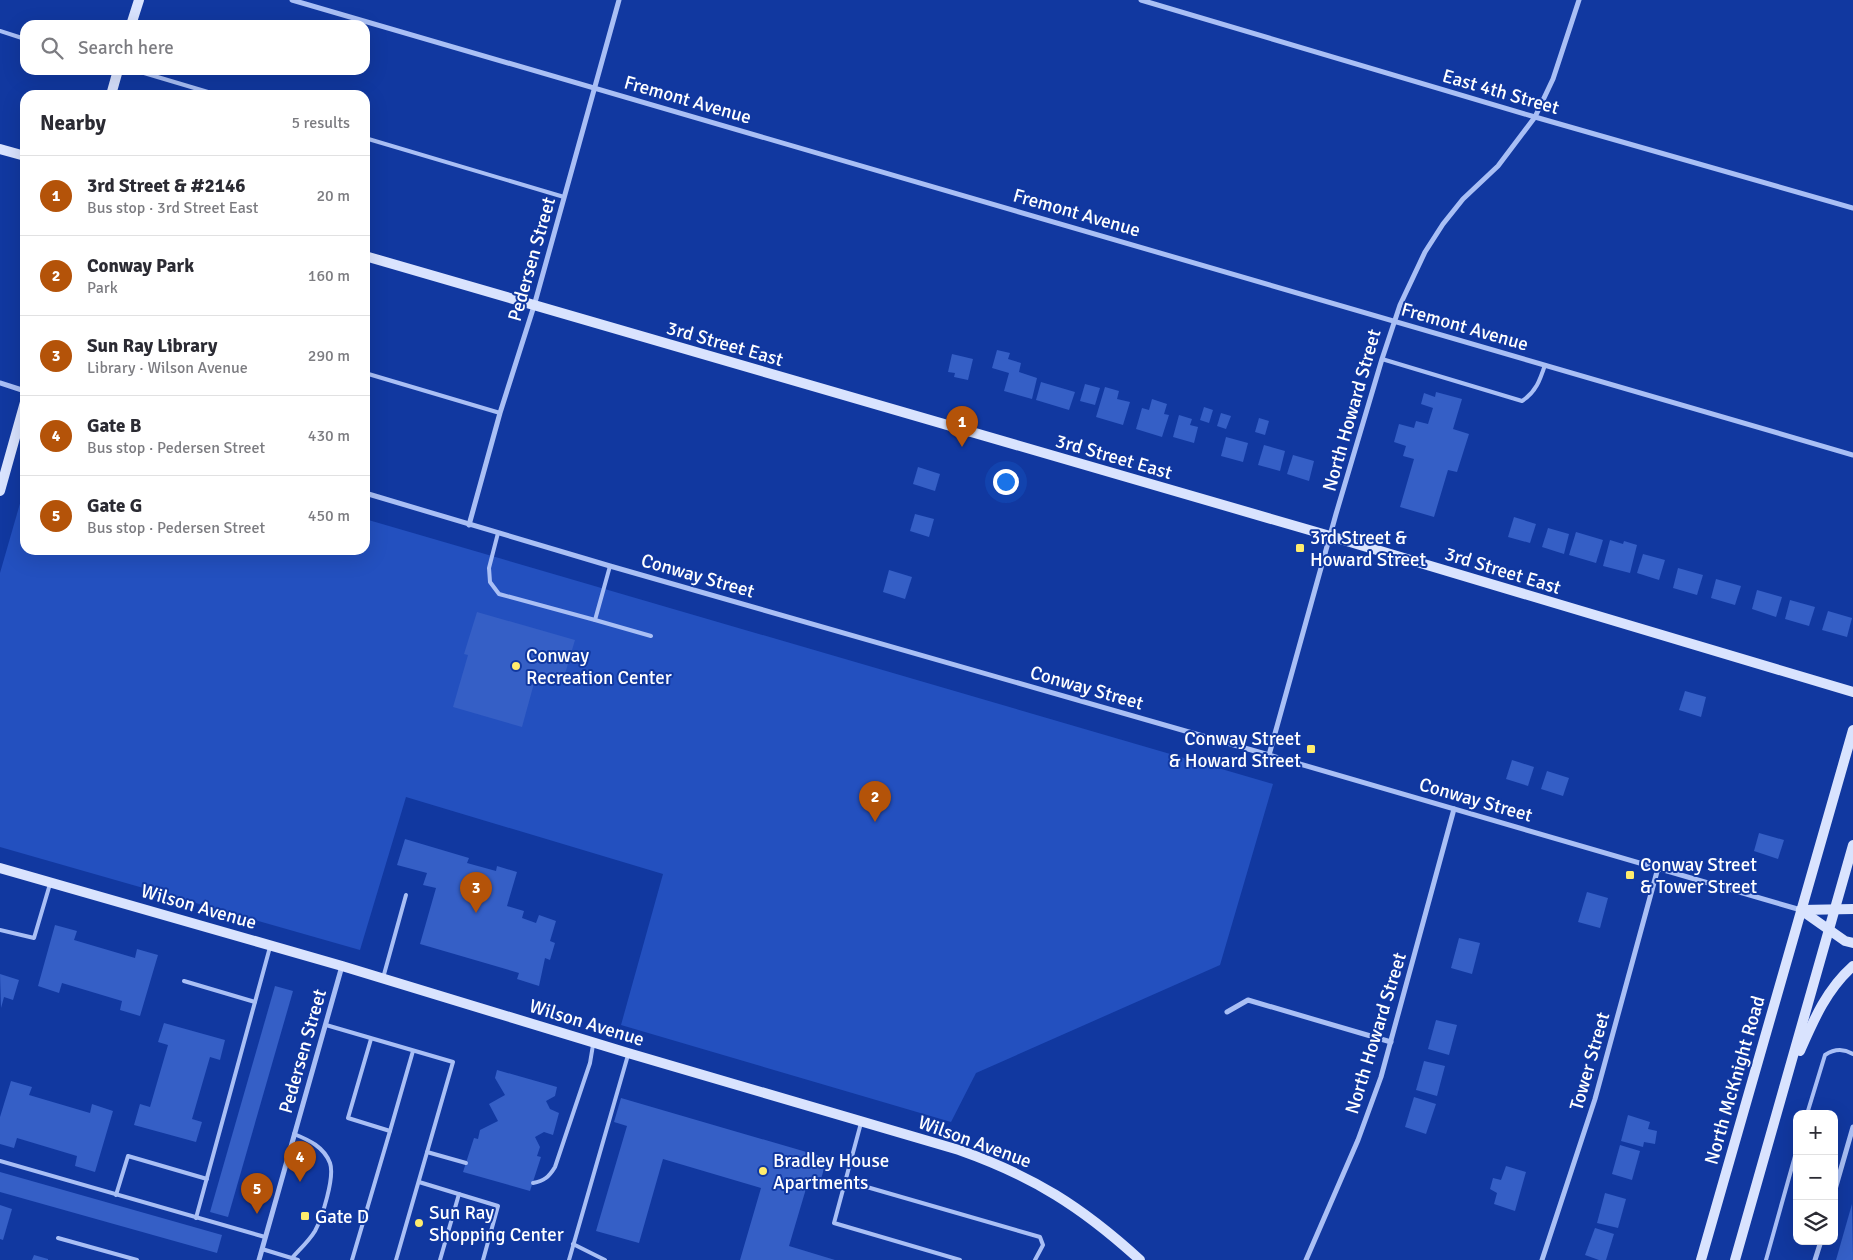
<!DOCTYPE html>
<html lang="en">
<head>
<meta charset="utf-8">
<style>
	body { margin:0; font-family:Signika,sans-serif; background:#f2f2f3; color:#2b2b33 }
	.controls { position:absolute; right:15px; bottom:15px; display:grid; overflow:hidden; border-radius:10px; box-shadow:0 5px 20px #0002 }
	.controls button { width:45px; height:45px; display:grid; place-items:center; padding:0; border:0; border-bottom:1px solid #e1e1e2; background:#fff; color:#2b2b33; font:25px sans-serif }
	.you { position:absolute; left:1005px; top:481px; width:18px; height:18px; margin:-12px; border:4px solid #fff; border-radius:50%; background:#1a73e8; box-shadow:0 0 0 8px #1a73e833 }
	.badge { display:grid; place-items:center; width:32px; height:32px; border-radius:50%; background:#b45309; color:#fff; font-size:16px; font-weight:700 }
	.pin { position:absolute; translate:-50% -41px; filter:drop-shadow(0 1px 2px #0008) }
	.pin::after { content:''; position:absolute; top:26px; width:18px; height:15px; background:inherit; clip-path:polygon(0 0,100% 0,50% 100%) }
	.list { margin:0; padding:0; list-style:none }
	h2 { display:flex; justify-content:space-between; align-items:center; height:65px; margin:0; padding:0 20px; font-size:21px }
	h2 small { font-size:16px; font-weight:400; color:#7c7c81 }
	.list li { display:grid; grid-template-columns:32px 1fr auto; gap:15px; align-items:center; box-sizing:border-box; height:80px; padding:0 20px; border-top:1px solid #e1e1e2 }
	.list b { display:block; font-size:19px; white-space:nowrap }
	.list p { margin:0; font-size:16px; white-space:nowrap; color:#7c7c81 }
	.list em { font-size:16px; font-style:normal; color:#7c7c81 }
	.icon { flex:none; width:28px; height:28px; fill:none; stroke:currentColor; stroke-width:2; stroke-linecap:round; stroke-linejoin:round }
	.map { position:relative; flex:none; width:1853px; height:1260px; overflow:hidden }
	.search { position:absolute; background:#fff; box-shadow:0 5px 20px #0002; left:20px; top:20px; width:350px; height:55px; display:flex; align-items:center; gap:12px; box-sizing:border-box; padding:0 18px; border-radius:15px; color:#7c7c81; font-size:19px }
	.panel { position:absolute; background:#fff; box-shadow:0 5px 20px #0002; left:20px; top:90px; width:350px; height:465px; border-radius:15px }
	.map>svg:first-child { display:block }
	.green { fill:#2350bf }
	.building { fill:#355fc6 }
	.lines { fill:none; stroke-linecap:round; stroke-linejoin:round }
	.lane { stroke:#a9bff5; stroke-width:4 }
	.street { stroke:#a9bff5; stroke-width:5 }
	.secondary { stroke:#d9e3fe; stroke-width:10 }
	.poi-dot { fill:#ffec6d; stroke:#1138a0; stroke-width:2 }
	.labels { text-anchor:middle; stroke-width:4; stroke-linejoin:round; paint-order:stroke }
	.street-label { font-size:19px; fill:#fff; stroke:#1138a0 }
	.poi-label { font-size:19px; fill:#fff; stroke:#1138a0; text-anchor:start }
</style>
</head>
<body>
<div class="map">
<svg width="1853" height="1260" viewBox="0 0 1853 1260">
	<rect width="100%" height="100%" fill="#1138a0"/>
	<!-- green -->
	<path class="green" d="M25 486V550H365V519L1273 784 1220 965 976 1073 951 1122 621 1025 663 874 406 797 360 950 0 847V573Z"/>
	<!-- building -->
	<g class="building">
		<path d="M997 350 1010 353 1008 359 1021 363 1019 372 1037 378 1032 399 1004 391 1009 373 992 368Z"/>
		<path d="M952 354 973 359 968 380 954 377 955 373 948 372Z"/>
		<path d="M1041 382 1075 392 1069 410 1036 400Z"/>
		<path d="M1085 384 1100 388 1095 405 1080 401Z"/>
		<path d="M1105 387 1119 391 1117 399 1130 402 1123 425 1096 417Z"/>
		<path d="M1436 392 1462 399 1453 429 1469 434 1457 472 1448 470 1434 517 1400 507 1414 459 1403 456 1406 446 1394 442 1399 424 1414 428 1416 421 1428 424 1433 408 1421 404 1424 393 1435 397Z"/>
		<path d="M1152 399 1167 404 1164 414 1169 415 1162 437 1136 429 1142 408 1149 410Z"/>
		<path d="M1204 407 1213 410 1209 423 1200 420Z"/>
		<path d="M1221 413 1231 416 1226 429 1217 426Z"/>
		<path d="M1179 415 1192 419 1190 425 1198 427 1194 443 1173 437Z"/>
		<path d="M1259 418 1269 421 1265 435 1255 432Z"/>
		<path d="M1226 437 1248 443 1243 462 1221 456Z"/>
		<path d="M1264 445 1285 451 1280 471 1258 465Z"/>
		<path d="M1293 455 1314 461 1309 481 1287 474Z"/>
		<path d="M918 467 940 474 935 491 913 484Z"/>
		<path d="M915 514 934 519 929 537 910 531Z"/>
		<path d="M1514 517 1536 524 1530 543 1508 537Z"/>
		<path d="M1548 528 1569 534 1564 554 1542 547Z"/>
		<path d="M1576 532 1603 540 1596 563 1569 555Z"/>
		<path d="M1610 540 1623 544 1624 541 1637 545 1630 573 1603 566Z"/>
		<path d="M1643 554 1665 560 1659 580 1637 573Z"/>
		<path d="M1678 568 1703 575 1697 595 1673 588Z"/>
		<path d="M889 570 912 577 905 599 883 592Z"/>
		<path d="M1716 579 1741 586 1735 605 1711 598Z"/>
		<path d="M1757 590 1782 597 1776 617 1752 609Z"/>
		<path d="M1790 600 1815 607 1809 626 1785 619Z"/>
		<path d="M1828 611 1852 618 1847 637 1822 630Z"/>
		<path d="M477 612 575 640 562 684 536 676 522 727 453 707 468 655 464 654Z"/>
		<path d="M1685 691 1706 697 1701 717 1679 710Z"/>
		<path d="M1512 760 1534 767 1528 786 1506 779Z"/>
		<path d="M1547 771 1569 778 1563 796 1541 789Z"/>
		<path d="M1759 833 1784 840 1778 859 1754 851Z"/>
		<path d="M405 839 469 858 467 863 496 871 497 866 517 872 507 906 524 911 522 918 536 923 539 915 556 921 550 941 555 943 550 960 545 958 539 986 517 979 519 973 420 944 436 888 423 885 427 873 397 865Z"/>
		<path d="M1587 892 1608 898 1600 928 1578 922Z"/>
		<path d="M55 925 77 931 74 940 135 958 137 949 158 955 140 1016 120 1010 122 1001 62 983 59 993 38 986Z"/>
		<path d="M1459 938 1480 943 1472 974 1451 968Z"/>
		<path d="M0 974 19 980 13 1000 4 997 1 1008Z"/>
		<path d="M275 986 293 991 228 1217 210 1212Z"/>
		<path d="M1436 1020 1457 1025 1449 1055 1428 1049Z"/>
		<path d="M164 1023 225 1040 220 1060 210 1057 192 1119 202 1122 196 1142 134 1125 140 1104 150 1107 168 1045 158 1042Z"/>
		<path d="M1424 1061 1445 1066 1437 1096 1416 1090Z"/>
		<path d="M497 1070 557 1087 555 1096 546 1101 550 1109 559 1113 553 1135 544 1132 535 1137 540 1147 537 1156 541 1157 530 1191 463 1172 474 1138 478 1139 480 1130 498 1121 489 1104 505 1095 495 1078Z"/>
		<path d="M11 1081 32 1087 29 1095 90 1113 92 1104 113 1111 95 1172 75 1166 77 1156 17 1138 14 1148 0 1144V1117Z"/>
		<path d="M1414 1097 1436 1104 1426 1134 1405 1127Z"/>
		<path d="M621 1098 827 1158 819 1186 808 1182 789 1246 835 1260H740L761 1188 663 1159 639 1243 596 1231 627 1126 614 1122Z"/>
		<path d="M1628 1115 1650 1122 1648 1129 1657 1131 1655 1144 1644 1142 1643 1147 1621 1141Z"/>
		<path d="M1620 1145 1640 1151 1632 1180 1612 1174Z"/>
		<path d="M1506 1166 1526 1172 1515 1211 1494 1204 1497 1193 1490 1189 1493 1178 1501 1180Z"/>
		<path d="M0 1172 222 1235 217 1253 0 1192Z"/>
		<path d="M1605 1193 1626 1199 1618 1228 1597 1223Z"/>
		<path d="M1852 1204 1853 1260H1836Z"/>
		<path d="M0 1205 12 1209 3 1240 0 1239Z"/>
		<path d="M1595 1228 1614 1234 1606 1260H1599L1585 1255Z"/>
		<path d="M34 1255 48 1259V1260H32Z"/>
	</g>
	<g class="lines">
		<!-- lane -->
		<g class="lane">
			<path d="M0 31 25 39"/>
			<path d="M134 70 218 95"/>
			<path d="M365 138 564 197"/>
			<path d="M1382 359 1522 401C1536 392 1540 380 1545 365"/>
			<path d="M365 373 500 413"/>
			<path d="M498 533 489 568 490 582 499 594 595 620 610 566"/>
			<path d="M595 620 651 636"/>
			<path d="M0 930 34 938 50 884"/>
			<path d="M383 978 406 895"/>
			<path d="M184 981 255 1002"/>
			<path d="M326 1025 453 1062 396 1260"/>
			<path d="M1807 1114 1825 1055C1834 1049 1843 1048 1853 1054"/>
			<path d="M861 1123 834 1223 960 1260"/>
			<path d="M390 1131 413 1051"/>
			<path d="M427 1152 466 1163"/>
			<path d="M0 1161 265 1237"/>
			<path d="M846 1181 1040 1237 1043 1245 1035 1260"/>
			<path d="M419 1182 498 1206 483 1260"/>
			<path d="M533 1183C544 1181 549 1177 555 1167L590 1063 593 1045"/>
			<path d="M116 1195 128 1156 207 1179"/>
			<path d="M196 1218 270 947"/>
			<path d="M58 1238 137 1260"/>
			<path d="M573 1244 605 1260"/>
			<path d="M262 1249 298 1260"/>
			<path d="M292 1258C300 1249 309 1241 315 1231 322 1218 335 1177 330 1163 324 1147 309 1140 294 1134"/>
			<path d="M352 1260 390 1131 348 1118 371 1039"/>
			<path d="M440 1260 459 1194"/>
			<path d="M569 1260 628 1055"/>
			<path d="M1766 1260 1797 1149"/>
		</g>
		<!-- street -->
		<g class="street">
			<path d="M292 0 1853 455"/>
			<path d="M1141 0 1535 117 1853 208"/>
			<path d="M0 383 25 391"/>
			<path d="M365 493 610 566 1269 755 1801 910"/>
			<path d="M469 525 500 413 534 306 619 0"/>
			<path d="M1269 755 1336 514 1382 359 1400 305 1425 252 1443 224 1463 199 1498 166 1535 117 1553 79 1579 0"/>
			<path d="M1227 1012 1248 1000 1391 1042"/>
			<path d="M1834 1193 1853 1127"/>
			<path d="M259 1260 342 966"/>
			<path d="M1306 1260 1358 1140 1381 1077 1454 809"/>
			<path d="M1542 1260 1595 1099 1658 868"/>
			<path d="M1815 1260 1821 1241"/>
		</g>
		<!-- secondary -->
		<g class="secondary">
			<path d="M131 25 139 0"/>
			<path d="M111 95 118 70"/>
			<path d="M0 149 25 156"/>
			<path d="M365 256 1330 536 1853 692"/>
			<path d="M0 491 25 402"/>
			<path d="M0 868 342 966 628 1053 959 1150C1033 1176 1082 1207 1140 1260"/>
			<path d="M1801 910 1845 941 1853 943"/>
			<path d="M1801 910 1853 909"/>
			<path d="M1800 1051C1814 1019 1827 989 1853 966"/>
			<path d="M1701 1260 1853 730"/>
			<path d="M1735 1260 1853 845"/>
		</g>
	</g>
	<!-- markers -->
	<g class="poi-dot">
		<rect x="1295" y="543" width="10" height="10" rx="2.5"/>
		<circle cx="516" cy="666" r="5"/>
		<rect x="1306" y="744" width="10" height="10" rx="2.5"/>
		<rect x="1625" y="870" width="10" height="10" rx="2.5"/>
		<circle cx="763" cy="1171" r="5"/>
		<rect x="300" y="1211" width="10" height="10" rx="2.5"/>
		<circle cx="419" cy="1223" r="5"/>
	</g>
	<g class="labels">
		<!-- street labels -->
		<g class="street-label">
			<text transform="translate(1501 91) rotate(16)" y="7">East 4th Street</text>
			<text transform="translate(688 99) rotate(16)" y="7">Fremont Avenue</text>
			<text transform="translate(1077 212) rotate(16)" y="7">Fremont Avenue</text>
			<text transform="translate(531 259) rotate(-74)" y="7">Pedersen Street</text>
			<text transform="translate(1465 326) rotate(16)" y="7">Fremont Avenue</text>
			<text transform="translate(725 343) rotate(16)" y="7">3rd Street East</text>
			<text transform="translate(1351 410) rotate(-74)" y="7">North Howard Street</text>
			<text transform="translate(1114 456) rotate(16)" y="7">3rd Street East</text>
			<text transform="translate(1503 570) rotate(17)" y="7">3rd Street East</text>
			<text transform="translate(698 575) rotate(16)" y="7">Conway Street</text>
			<text transform="translate(1087 687) rotate(16)" y="7">Conway Street</text>
			<text transform="translate(1476 799) rotate(16)" y="7">Conway Street</text>
			<text transform="translate(199 906) rotate(16)" y="7">Wilson Avenue</text>
			<text transform="translate(587 1022) rotate(17)" y="7">Wilson Avenue</text>
			<text transform="translate(1375 1033) rotate(-73)" y="7">North Howard Street</text>
			<text transform="translate(302 1051) rotate(-74)" y="7">Pedersen Street</text>
			<text transform="translate(1589 1061) rotate(-74)" y="7">Tower Street</text>
			<text transform="translate(1734 1080) rotate(-74)" y="7">North McKnight Road</text>
			<text transform="translate(975 1141) rotate(20)" y="7">Wilson Avenue</text>
		</g>
		<!-- poi labels -->
		<g class="poi-label">
			<text x="1310" y="544">3rd Street &amp;<tspan x="1310" dy="22">Howard Street</tspan></text>
			<text x="526" y="662">Conway<tspan x="526" dy="22">Recreation Center</tspan></text>
			<text x="1301" y="745" text-anchor="end">Conway Street<tspan x="1301" dy="22">&amp; Howard Street</tspan></text>
			<text x="1640" y="871">Conway Street<tspan x="1640" dy="22">&amp; Tower Street</tspan></text>
			<text x="773" y="1167">Bradley House<tspan x="773" dy="22">Apartments</tspan></text>
			<text x="429" y="1219">Sun Ray<tspan x="429" dy="22">Shopping Center</tspan></text>
			<text x="315" y="1223">Gate D</text>
		</g>
	</g>
</svg>
<div class="controls">
<button>+</button>
<button>−</button>
<button><svg class="icon" aria-label="layers" viewBox="0 0 24 24"><path d="M12 4l9 5-9 5-9-5zM3 14l9 5 9-5"/></svg></button>
</div>
<div class="you"></div>
<div class="pin badge" style="left:962px;top:447px">1</div>
<div class="pin badge" style="left:875px;top:822px">2</div>
<div class="pin badge" style="left:476px;top:913px">3</div>
<div class="pin badge" style="left:300px;top:1182px">4</div>
<div class="pin badge" style="left:257px;top:1214px">5</div>
<div class="search"><svg class="icon" aria-label="search" viewBox="0 0 24 24"><circle cx="10" cy="10" r="6"/><path d="M15 15l6 6"/></svg>Search here</div>
<section class="panel">
<h2>Nearby<small>5 results</small></h2>
<ul class="list">
<li><span class="badge">1</span><div><b>3rd Street &amp; #2146</b><p>Bus stop · 3rd Street East</p></div><em>20 m</em></li>
<li><span class="badge">2</span><div><b>Conway Park</b><p>Park</p></div><em>160 m</em></li>
<li><span class="badge">3</span><div><b>Sun Ray Library</b><p>Library · Wilson Avenue</p></div><em>290 m</em></li>
<li><span class="badge">4</span><div><b>Gate B</b><p>Bus stop · Pedersen Street</p></div><em>430 m</em></li>
<li><span class="badge">5</span><div><b>Gate G</b><p>Bus stop · Pedersen Street</p></div><em>450 m</em></li>
</ul>
</section>
</div>
</body>
</html>
